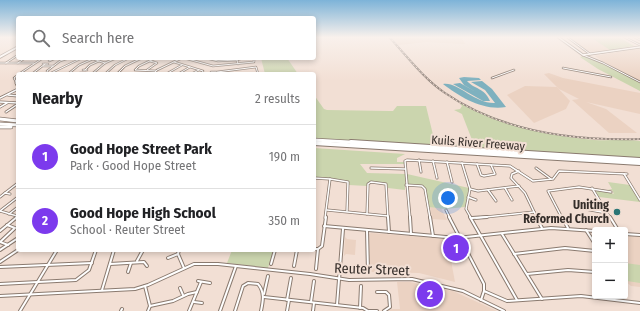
<!DOCTYPE html>
<html lang="en">
<head>
<meta charset="utf-8">
<style>
	body { margin:0; font-family:"Fira Sans Condensed",sans-serif; background:#f6f6f6; color:#202124 }
	.controls { position:absolute; right:12px; bottom:12px; display:grid; overflow:hidden; border-radius:4px; box-shadow:0 2px 6px #0003 }
	.controls button { width:36px; height:36px; display:grid; place-items:center; padding:0; border:0; border-bottom:1px solid #e0e0e0; background:#fff; color:#202124; font:20px sans-serif }
	.you { position:absolute; left:448px; top:198px; width:14px; height:14px; margin:-10px; border:3px solid #fff; border-radius:50%; background:#1a73e8; box-shadow:0 0 0 6px #1a73e833 }
	.badge { display:grid; place-items:center; width:26px; height:26px; border-radius:50%; background:#7c3aed; color:#fff; font-size:13px; font-weight:700 }
	.pin { position:absolute; translate:-50% -50%; border:2px solid #fff; box-shadow:0 1px 4px #0006 }
	.list { margin:0; padding:0; list-style:none }
	h2 { display:flex; justify-content:space-between; align-items:center; height:52px; margin:0; padding:0 16px; font-size:17px }
	h2 small { font-size:13px; font-weight:400; color:#757577 }
	.list li { display:grid; grid-template-columns:26px 1fr auto; gap:12px; align-items:center; box-sizing:border-box; height:64px; padding:0 16px; border-top:1px solid #e0e0e0 }
	.list b { display:block; font-size:15px; white-space:nowrap }
	.list p { margin:0; font-size:13px; white-space:nowrap; color:#757577 }
	.list em { font-size:13px; font-style:normal; color:#757577 }
	.icon { flex:none; width:22px; height:22px; fill:none; stroke:currentColor; stroke-width:2; stroke-linecap:round; stroke-linejoin:round }
	.map { position:relative; flex:none; width:640px; height:311px; overflow:hidden }
	.search { position:absolute; background:#fff; box-shadow:0 2px 6px #0003; left:16px; top:16px; width:300px; height:44px; display:flex; align-items:center; gap:10px; box-sizing:border-box; padding:0 14px; border-radius:4px; color:#757577; font-size:15px }
	.panel { position:absolute; background:#fff; box-shadow:0 2px 6px #0003; left:16px; top:72px; width:300px; height:180px; border-radius:4px }
	.map>svg:first-child { display:block }
	.built { fill:#ebd2c2 }
	.green { fill:#cbd5ae }
	.water { fill:#7eb1bf }
	.lines { fill:none; stroke-linecap:round; stroke-linejoin:round }
	.minor-far2-casing { stroke:#8a7a6f; stroke-width:2.5 }
	.minor-far1-casing { stroke:#8a7a6f; stroke-width:3 }
	.minor-casing { stroke:#8a7a6f; stroke-width:4 }
	.tertiary-casing { stroke:#8a7a6f; stroke-width:3 }
	.primary-casing { stroke:#8a7a6f; stroke-width:3.5 }
	.motorway-far1-casing { stroke:#8a7a6f; stroke-width:4.5 }
	.motorway-casing { stroke:#8a7a6f; stroke-width:6 }
	.minor-far2 { stroke:#fff; stroke-width:1 }
	.minor-far1 { stroke:#fff; stroke-width:1.5 }
	.minor { stroke:#fff; stroke-width:2 }
	.tertiary { stroke:#fff; stroke-width:1.5 }
	.primary { stroke:#fff; stroke-width:2 }
	.motorway-far1 { stroke:#fff; stroke-width:3 }
	.motorway { stroke:#fff; stroke-width:4 }
	.rail-casing { stroke:#968981; stroke-width:2 }
	.rail { stroke:#f2dfd4; stroke-width:1; stroke-dasharray:2; stroke-linecap:butt }
	.poi-dot { fill:#2a7575; stroke:#f2dfd4; stroke-width:1.5 }
	.labels { text-anchor:middle; stroke-width:4; stroke-linejoin:round; paint-order:stroke }
	.street-label { font-size:12px; fill:#342d29; stroke:#f2dfd4 }
	.poi-label { font-size:12px; font-weight:bold; fill:#342d29; stroke:#f2dfd4; text-anchor:end }
	.near-street-label { font-size:14px; fill:#342d29; stroke:#f2dfd4 }
</style>
</head>
<body>
<div class="map">
<svg width="640" height="311" viewBox="0 0 640 311">
	<rect width="100%" height="100%" fill="#f2dfd4"/>
	<!-- built -->
	<g class="built">
		<path d="M391 37H461L465 44 426 42 398 45Z"/>
		<path d="M567 37H590L611 50 594 53 580 47Z"/>
		<path d="M640 48V81L611 67 595 56Z"/>
		<path d="M549 73 563 78 640 93V114L586 102 606 109 637 133H609L572 100 579 99 559 89 544 74Z"/>
		<path d="M525 86 557 87 570 101 566 109 534 123 507 95Z"/>
		<path d="M430 207 441 208 447 220 432 219Z"/>
		<path d="M371 233 447 239 455 282 419 273 369 272V234Z"/>
		<path d="M625 236 640 237V287L631 286 625 281Z"/>
		<path d="M345 237 347 239 356 240 355 255 346 254 344 256Z"/>
		<path d="M397 282H410L453 291 497 311H388L392 309H400Z"/>
	</g>
	<!-- green -->
	<g class="green">
		<path d="M590 37H619L634 46 610 50Z"/>
		<path d="M583 56 602 63 640 83V91L598 69 580 57Z"/>
		<path d="M261 58H287L298 74H265Z"/>
		<path d="M314 95 324 109 327 110 389 111H393L397 106H426L435 143 474 145 462 114 454 110 460 109 462 106 460 104 462 103C503 124 548 136 594 140 609 141 625 139 640 141V159L314 139Z"/>
		<path d="M314 148 405 154 397 158V162H405V164H360L367 173 405 174V190L388 188 387 184 382 183H368L367 186 349 185 348 181 345 180 314 177Z"/>
		<path d="M407 174 469 188 465 207 445 209 429 207 425 188 407 184Z"/>
		<path d="M608 182 630 185 640 202 599 197 595 190H604L614 194 612 190 607 189H612Z"/>
		<path d="M447 240 460 241 467 256 450 257Z"/>
		<path d="M232 250H274L268 268 227 263Z"/>
		<path d="M625 263 640 265V283L627 281 625 278Z"/>
	</g>
	<!-- water -->
	<g class="water">
		<path d="M464 77 479 78 481 80 467 81C475 90 484 87 490 101H483L453 84 460 83 476 92 464 85 459 78Z"/>
		<path d="M482 81 492 89 506 107C483 111 460 97 443 84 457 81 475 104 495 103L485 90 471 82Z"/>
	</g>
	<g class="lines">
		<!-- minor-far2 casing -->
		<g class="minor-far2-casing">
			<g id="minor-far2">
				<path d="M567 37 590 54"/>
				<path d="M624 37 640 45"/>
				<path d="M634 37 640 40"/>
				<path d="M583 55 603 63 640 82"/>
				<path d="M24 58H35"/>
				<path d="M141 58 147 59"/>
				<path d="M156 58 139 66 135 70 156 71"/>
				<path d="M164 58H169"/>
				<path d="M184 58 213 66 254 62V58"/>
				<path d="M206 58 218 61 237 60 238 64"/>
				<path d="M93 59 105 63"/>
				<path d="M237 60 243 58"/>
				<path d="M49 61 56 58"/>
				<path d="M174 62 203 71 202 74"/>
				<path d="M0 63H34"/>
				<path d="M6 63 18 55"/>
				<path d="M18 63 25 58"/>
				<path d="M43 64H48"/>
				<path d="M43 66H53"/>
				<path d="M563 68 611 77"/>
				<path d="M83 70H87"/>
				<path d="M85 70 90 65 99 61"/>
				<path d="M147 70 157 63 150 61"/>
				<path d="M211 72H216"/>
				<path d="M80 73H83"/>
				<path d="M19 74 43 58"/>
				<path d="M32 74 45 64"/>
				<path d="M48 74 47 71 60 61 69 58"/>
				<path d="M49 74 82 58"/>
				<path d="M68 74 79 65 95 58"/>
				<path d="M92 74 105 63 116 58"/>
				<path d="M105 74 115 65 129 58"/>
				<path d="M117 74 125 66 142 58"/>
				<path d="M153 74 157 70 182 58"/>
				<path d="M166 74 182 65"/>
				<path d="M178 74 190 67"/>
				<path d="M191 74 199 70"/>
				<path d="M214 74 217 72 256 67 258 74"/>
				<path d="M492 78 514 70"/>
				<path d="M17 84 14 78 18 75"/>
			</g>
		</g>
		<!-- minor-far1 casing -->
		<g class="minor-far1-casing">
			<g id="minor-far1">
				<path d="M16 83 18 87"/>
				<path d="M8 95 18 96"/>
				<path d="M0 98 18 89"/>
				<path d="M0 102 18 103"/>
				<path d="M0 107 7 103"/>
				<path d="M6 112 18 104"/>
				<path d="M419 160 421 172"/>
				<path d="M433 161 437 178"/>
				<path d="M447 162 452 182"/>
				<path d="M462 163 470 189 466 209 471 218"/>
				<path d="M477 164 481 175 484 176 495 174 491 165"/>
				<path d="M371 168 405 169"/>
				<path d="M536 168 551 179"/>
				<path d="M519 171 512 174 511 178 525 193 537 218"/>
				<path d="M624 174 640 200"/>
				<path d="M314 178 330 179 325 218"/>
				<path d="M330 179 348 182 347 211"/>
				<path d="M406 185 422 186 425 189 430 218"/>
				<path d="M505 188 512 200"/>
				<path d="M592 188 610 218"/>
				<path d="M470 189 478 191 519 186"/>
				<path d="M488 190 496 201"/>
				<path d="M5 193 10 194"/>
				<path d="M0 197 18 183"/>
				<path d="M468 197 476 200"/>
				<path d="M585 209 607 213"/>
				<path d="M327 210 388 216"/>
				<path d="M446 210 450 218"/>
				<path d="M0 211 18 197"/>
				<path d="M0 211 17 216"/>
				<path d="M9 214 18 207"/>
				<path d="M367 214 368 184 371 182 386 184 388 218"/>
				<path d="M16 218 18 216"/>
				<path d="M410 218 405 161 407 160 510 166 533 181 553 179 559 171 627 174"/>
				<path d="M476 218 534 212"/>
				<path d="M562 218 548 191 579 187 611 192"/>
			</g>
		</g>
		<!-- minor casing -->
		<g class="minor-casing">
			<g id="minor">
				<path d="M388 217 389 232"/>
				<path d="M410 217 411 234"/>
				<path d="M430 217 433 236"/>
				<path d="M449 217 484 284V291L481 300"/>
				<path d="M470 217 517 300"/>
				<path d="M536 217 542 228"/>
				<path d="M562 217 568 228"/>
				<path d="M610 217 618 230"/>
				<path d="M472 218 487 217"/>
				<path d="M324 226 457 238 551 228 595 231"/>
				<path d="M367 230 368 272"/>
				<path d="M586 230 595 244"/>
				<path d="M0 231 17 217"/>
				<path d="M502 234 542 299"/>
				<path d="M625 234 640 235"/>
				<path d="M0 242 15 228 7 225"/>
				<path d="M0 242 8 245"/>
				<path d="M314 249H318"/>
				<path d="M0 250 18 238"/>
				<path d="M18 250H35"/>
				<path d="M179 250 178 254 184 268"/>
				<path d="M514 254 565 248 595 251"/>
				<path d="M168 258 178 254"/>
				<path d="M137 261 143 250"/>
				<path d="M0 262 18 250"/>
				<path d="M110 264 144 262 147 266"/>
				<path d="M271 264 275 250"/>
				<path d="M294 266 297 250"/>
				<path d="M0 267 92 263"/>
				<path d="M316 269 318 249 322 246 326 217"/>
				<path d="M128 272 131 263"/>
				<path d="M527 274 568 270 595 272"/>
				<path d="M198 281 210 283"/>
				<path d="M0 284 76 280 89 270 96 250"/>
				<path d="M145 286 150 306 148 311"/>
				<path d="M180 288 183 295"/>
				<path d="M102 290 114 250"/>
				<path d="M484 291 507 301 581 296 640 303"/>
				<path d="M377 292H386L389 295 390 307 384 311"/>
				<path d="M264 294 268 276"/>
				<path d="M0 296 135 289 148 285 194 264H218L310 274 349 280 412 279 463 291 504 311"/>
				<path d="M264 297 363 308 368 311"/>
				<path d="M287 300 291 278"/>
				<path d="M194 302 202 303"/>
				<path d="M311 302 314 281"/>
				<path d="M337 305 343 229"/>
				<path d="M150 306 173 301 188 294 197 292"/>
				<path d="M360 308 361 286"/>
				<path d="M20 311 57 250"/>
				<path d="M121 311 122 309"/>
				<path d="M189 311 201 282"/>
				<path d="M220 311 236 266"/>
				<path d="M235 311 243 286 248 283 258 284C265 292 263 301 261 311"/>
				<path d="M287 311 289 300"/>
				<path d="M313 311 314 303"/>
				<path d="M369 311H377"/>
			</g>
		</g>
		<!-- tertiary casing -->
		<g class="tertiary-casing">
			<path id="tertiary" d="M558 37 583 55 640 47"/>
		</g>
		<!-- primary casing -->
		<g class="primary-casing">
			<path id="primary" d="M0 57 18 47"/>
		</g>
		<!-- motorway-far1 casing -->
		<g class="motorway-far1-casing">
			<g id="motorway-far1">
				<path d="M0 119 18 121"/>
				<path d="M0 124 18 125"/>
				<path d="M0 127H11"/>
				<path d="M314 140 367 143"/>
				<path d="M314 143H318"/>
			</g>
		</g>
		<!-- motorway casing -->
		<g class="motorway-casing">
			<g id="motorway">
				<path d="M351 142 640 160"/>
				<path d="M314 143 640 163"/>
			</g>
		</g>
		<!-- minor-far2 -->
		<use href="#minor-far2" class="minor-far2"/>
		<!-- minor-far1 -->
		<use href="#minor-far1" class="minor-far1"/>
		<!-- minor -->
		<use href="#minor" class="minor"/>
		<!-- tertiary -->
		<use href="#tertiary" class="tertiary"/>
		<!-- primary -->
		<use href="#primary" class="primary"/>
		<!-- motorway-far1 -->
		<use href="#motorway-far1" class="motorway-far1"/>
		<!-- motorway -->
		<use href="#motorway" class="motorway"/>
		<!-- rail casing -->
		<g class="rail-casing">
			<path id="rail" d="M389 37C407 56 423 78 445 93 502 132 573 141 640 139"/>
		</g>
		<!-- rail -->
		<use href="#rail" class="rail"/>
	</g>
	<!-- sky -->
	<linearGradient id="sky" x2="0" y2="1"><stop stop-color="#7db3d8"/><stop offset="0.46" stop-color="#f9f1ec"/><stop offset="1" stop-color="#f9f1ec" stop-opacity="0"/></linearGradient>
	<rect width="640" height="81" fill="url(#sky)"/>
	<!-- markers -->
	<circle class="poi-dot" cx="617" cy="212" r="4"/>
	<g class="labels">
		<!-- street labels -->
		<g class="street-label">
			<text transform="translate(478 143) rotate(4)" y="4">Kuils River Freeway</text>
		</g>
		<!-- poi labels -->
		<g class="poi-label">
			<text x="609" y="209">Uniting<tspan x="609" dy="14">Reformed Church</tspan></text>
		</g>
		<!-- near-street labels -->
		<g class="near-street-label">
			<text transform="translate(372 269) rotate(2)" y="5">Reuter Street</text>
		</g>
	</g>
</svg>
<div class="controls">
<button>+</button>
<button>−</button>
</div>
<div class="you"></div>
<div class="pin badge" style="left:456px;top:248px">1</div>
<div class="pin badge" style="left:430px;top:294px">2</div>
<div class="search"><svg class="icon" aria-label="search" viewBox="0 0 24 24"><circle cx="10" cy="10" r="6"/><path d="M15 15l6 6"/></svg>Search here</div>
<section class="panel">
<h2>Nearby<small>2 results</small></h2>
<ul class="list">
<li><span class="badge">1</span><div><b>Good Hope Street Park</b><p>Park · Good Hope Street</p></div><em>190 m</em></li>
<li><span class="badge">2</span><div><b>Good Hope High School</b><p>School · Reuter Street</p></div><em>350 m</em></li>
</ul>
</section>
</div>
</body>
</html>
